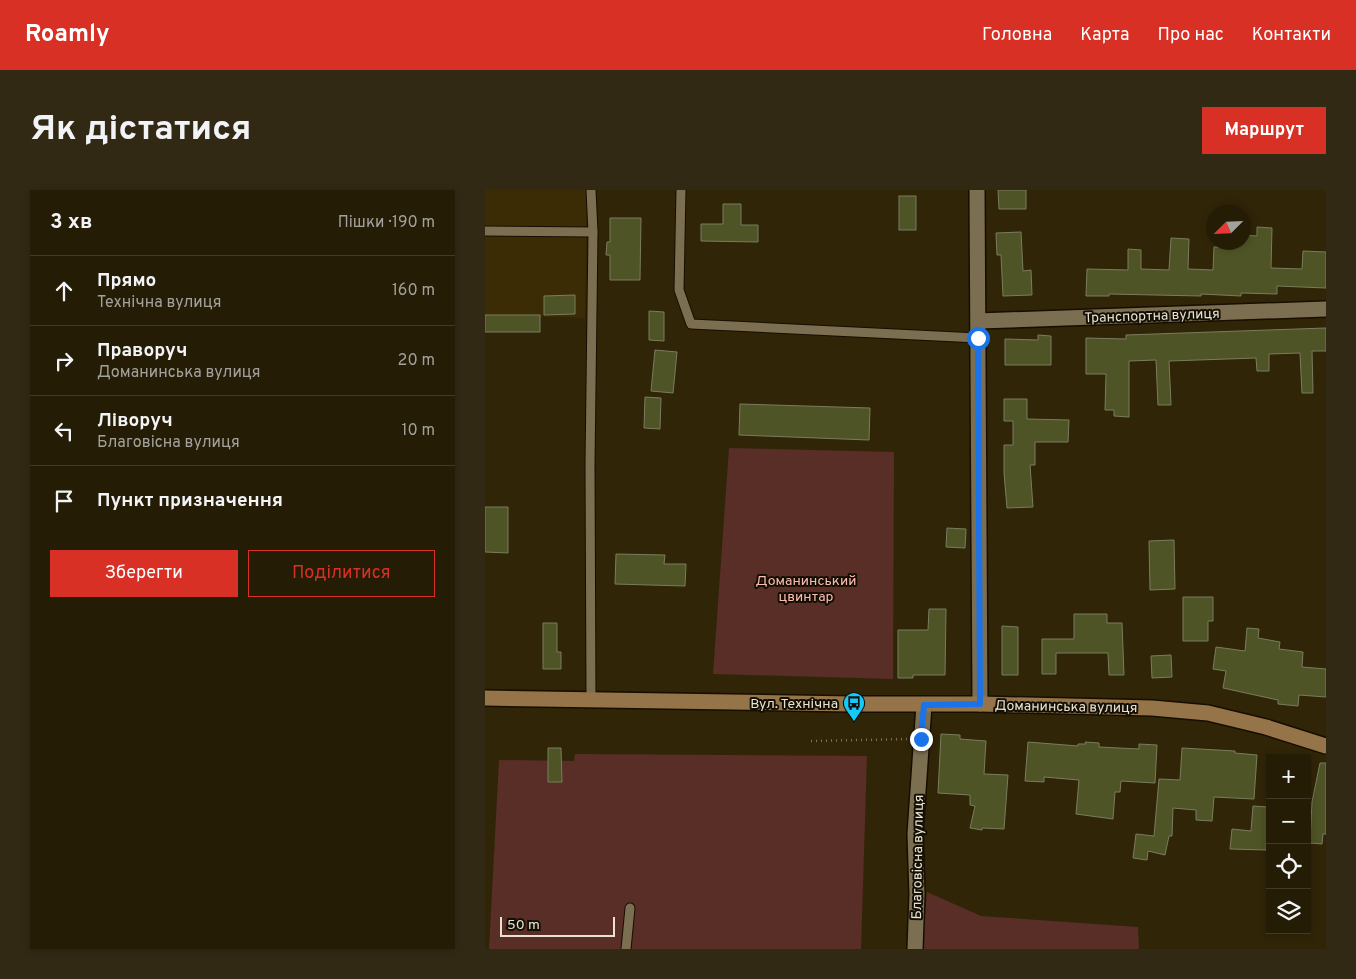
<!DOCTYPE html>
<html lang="uk">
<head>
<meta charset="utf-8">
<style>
	body { margin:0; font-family:Overpass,sans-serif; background:#312914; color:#f1f3f6 }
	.controls { position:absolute; right:15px; bottom:15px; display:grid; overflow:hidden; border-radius:0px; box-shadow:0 2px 8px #0003 }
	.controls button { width:45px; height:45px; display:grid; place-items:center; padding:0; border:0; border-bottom:1px solid #423a28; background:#251c06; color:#f1f3f6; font:25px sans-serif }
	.compass { position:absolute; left:721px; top:15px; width:45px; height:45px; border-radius:50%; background:#251c06; box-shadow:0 2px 8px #0003; rotate:246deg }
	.scale { position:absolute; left:15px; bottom:12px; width:115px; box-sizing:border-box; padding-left:5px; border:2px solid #e9e2d1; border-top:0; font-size:14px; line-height:18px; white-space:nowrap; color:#e9e2d1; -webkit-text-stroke:4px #140f05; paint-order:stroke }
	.stop { position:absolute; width:15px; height:15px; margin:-11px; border:4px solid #1a73e8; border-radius:50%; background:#fff }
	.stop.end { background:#1a73e8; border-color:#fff; box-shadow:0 1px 5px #0008 }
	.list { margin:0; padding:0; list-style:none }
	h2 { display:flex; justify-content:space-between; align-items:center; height:65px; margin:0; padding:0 20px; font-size:21px }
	h2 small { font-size:16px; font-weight:400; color:#a3a19b }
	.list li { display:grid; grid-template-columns:32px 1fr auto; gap:15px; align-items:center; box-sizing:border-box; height:70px; padding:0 20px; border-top:1px solid #423a28 }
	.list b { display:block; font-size:19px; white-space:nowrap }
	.list p { margin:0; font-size:16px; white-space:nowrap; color:#a3a19b }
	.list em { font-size:16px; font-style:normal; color:#a3a19b }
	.actions { display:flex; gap:10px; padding:15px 20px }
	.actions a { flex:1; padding:11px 0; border:1px solid #d93025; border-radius:0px; text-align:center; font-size:18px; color:#d93025 }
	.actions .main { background:#d93025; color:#fff }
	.icon { flex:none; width:28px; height:28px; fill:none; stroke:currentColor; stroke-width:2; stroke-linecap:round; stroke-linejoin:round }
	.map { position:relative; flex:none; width:841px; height:759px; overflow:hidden; border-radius:0px }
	header { display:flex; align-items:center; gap:30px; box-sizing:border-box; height:70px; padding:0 25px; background:#d93025; color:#fff }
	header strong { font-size:24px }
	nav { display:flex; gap:28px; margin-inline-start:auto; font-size:18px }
	.intro { display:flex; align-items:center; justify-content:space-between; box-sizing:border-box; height:120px; padding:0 30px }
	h1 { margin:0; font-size:35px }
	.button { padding:12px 22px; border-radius:0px; background:#d93025; color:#fff; font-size:18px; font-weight:700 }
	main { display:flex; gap:30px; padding:0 30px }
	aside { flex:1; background:#251c06; border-radius:0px; box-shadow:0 2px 8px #0003 }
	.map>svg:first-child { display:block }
	.built { fill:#3b2c06 }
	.green { fill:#582e27 }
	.building { fill:#4f5426; stroke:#797d5e }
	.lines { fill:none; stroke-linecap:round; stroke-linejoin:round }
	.lane-casing { stroke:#170e00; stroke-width:11 }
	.street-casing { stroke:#170e00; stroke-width:18 }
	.secondary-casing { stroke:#170e00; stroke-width:18 }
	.path { stroke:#7c725a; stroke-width:2.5; stroke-dasharray:1 4; stroke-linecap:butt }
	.lane { stroke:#7c6f51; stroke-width:9 }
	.street { stroke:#7c6f51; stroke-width:15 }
	.secondary { stroke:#967449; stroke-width:15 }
	.route { stroke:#1a73e8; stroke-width:6 }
	.labels { text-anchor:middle; stroke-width:4; stroke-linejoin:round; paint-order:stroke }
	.street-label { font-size:14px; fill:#e9e2d1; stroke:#140f05 }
	.park-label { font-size:14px; fill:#fdbcb0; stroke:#140f05 }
	.poi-label { font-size:14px; fill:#e9e2d1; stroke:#140f05; text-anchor:end }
</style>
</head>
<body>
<header>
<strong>Roamly</strong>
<nav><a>Головна</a><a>Карта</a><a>Про нас</a><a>Контакти</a></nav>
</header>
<div class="intro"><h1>Як дістатися</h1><a class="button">Маршрут</a></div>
<main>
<aside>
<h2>3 хв<small>Пішки · 190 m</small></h2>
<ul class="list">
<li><svg class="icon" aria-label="ahead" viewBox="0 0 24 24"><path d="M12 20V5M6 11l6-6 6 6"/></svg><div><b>Прямо</b><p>Технічна вулиця</p></div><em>160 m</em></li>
<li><svg class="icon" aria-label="right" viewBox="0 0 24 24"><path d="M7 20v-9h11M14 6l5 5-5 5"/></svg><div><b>Праворуч</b><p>Доманинська вулиця</p></div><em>20 m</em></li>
<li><svg class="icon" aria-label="left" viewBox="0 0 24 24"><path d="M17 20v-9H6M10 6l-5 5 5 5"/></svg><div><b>Ліворуч</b><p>Благовісна вулиця</p></div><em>10 m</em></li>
<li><svg class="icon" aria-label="arrive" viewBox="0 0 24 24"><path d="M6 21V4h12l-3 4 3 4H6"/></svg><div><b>Пункт призначення</b></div></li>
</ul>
<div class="actions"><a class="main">Зберегти</a><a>Поділитися</a></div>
</aside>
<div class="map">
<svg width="841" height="759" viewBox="0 0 841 759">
	<rect width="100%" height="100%" fill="#312508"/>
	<!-- built -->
	<path class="built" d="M0 0H102L100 128 0 125Z"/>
	<!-- green -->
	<g class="green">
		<path d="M244 258 409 262 408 489 228 484Z"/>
		<path d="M90 564 382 566 376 759H4L14 570 89 571Z"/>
		<path d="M442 702 496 726 653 737 654 759H437Z"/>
	</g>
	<!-- building -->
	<g class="building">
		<path d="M513 0H541V19H514Z"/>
		<rect x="414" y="6" width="17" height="34"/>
		<path d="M238 14H256V35H273V52L216 51V34H238Z"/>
		<path d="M125 28H156L155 90H125V65H121L122 52H125Z"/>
		<path d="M772 37 787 38 786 78 817 79 818 61 841 62V98L792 96V104L756 103V106L716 104V106L624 104V106H601L602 79 643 80V59L656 60V79L684 80 686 48 704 49 703 79 728 80 729 57H753V52H758V45L772 46Z"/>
		<path d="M536 42 538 81 546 80 547 105 518 106 516 65H512L511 43Z"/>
		<path d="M90 105V124L59 125V106Z"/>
		<path d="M164 121 179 122V151L164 150Z"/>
		<rect x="0" y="125" width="55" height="17"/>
		<path d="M841 138V161H827L828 203H817L815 163 784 164V181H772L771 168 684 171 686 215H673L671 170 644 171V227L629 226V220H620L621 184H601V148L641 149V145Z"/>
		<path d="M553 145 566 146V175H520V149L553 150Z"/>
		<path d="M170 160 192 162 188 203 166 201Z"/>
		<path d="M160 207 176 208 175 239 159 238Z"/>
		<path d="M519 209H542V229L584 230 583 252H550V275H545L548 317 522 318 519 283V255H528V231H519Z"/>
		<path d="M255 214 385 218 384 250 254 245Z"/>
		<path d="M0 317H23V363L0 362Z"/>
		<path d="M462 338 481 339 480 358 461 357Z"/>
		<path d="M689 350 690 399 665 400 664 351Z"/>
		<path d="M131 364 180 365 179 374H201L200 396 130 394Z"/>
		<path d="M698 407H728V431H723V451H698Z"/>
		<path d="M444 419H461L460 485H428V488H413V440H443Z"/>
		<path d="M589 424H622V433H637L639 485H624L623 463H571V484H557V449H589Z"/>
		<path d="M58 433H72V462H76V479H58Z"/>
		<path d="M517 436 533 437V485H517Z"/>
		<path d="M762 438 774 439 773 448 795 452 794 459 818 462 817 477 841 479V507L814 505 813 516 793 514V510L738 498 741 481 728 479 731 457 760 461Z"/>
		<path d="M686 465 687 487 667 488 666 466Z"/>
		<path d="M456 544 475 545V549L501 551 499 584 523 585 519 639 497 638V640L485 638 490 616 485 615V605L453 603Z"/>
		<path d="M543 552 593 556V554H601L600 552 614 553V557L654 559V554L672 555 670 593 636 591 635 602H630L628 629 591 624 594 590 559 587V592L540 591Z"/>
		<path d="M63 558H76L77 592H63Z"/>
		<path d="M697 558 750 561V563L772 565 769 609 729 607 727 631 711 630V620L688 618 687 646H684L680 665 663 661 662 670 648 668 651 644 669 646 674 589 695 590Z"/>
		<path d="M835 573H841V644H838L837 654 825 653 827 612Z"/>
		<path d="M768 616 784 617 781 660 745 659 747 639 766 641Z"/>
	</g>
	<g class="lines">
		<!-- lane casing -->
		<g class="lane-casing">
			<g id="lane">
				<path d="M106 0 108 42 105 274 106 509"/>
				<path d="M196 0 194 100 206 134 493 148"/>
				<path d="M0 41 108 42"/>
				<path d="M141 759 145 718"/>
			</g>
		</g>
		<!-- street casing -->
		<g class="street-casing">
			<g id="street">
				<path d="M492 0 495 514"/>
				<path d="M493 131 841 119"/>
				<path d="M430 759 432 704 430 644 439 515"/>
			</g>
		</g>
		<!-- secondary casing -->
		<g class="secondary-casing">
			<path id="secondary" d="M0 508 367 514H495L667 518 723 523 781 537 841 556"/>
		</g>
		<!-- path -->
		<path class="path" d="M326 551 422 549"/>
		<!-- lane -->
		<use href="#lane" class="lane"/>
		<!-- street -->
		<use href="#street" class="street"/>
		<!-- secondary -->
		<use href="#secondary" class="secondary"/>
	</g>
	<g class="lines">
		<!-- route -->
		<path class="route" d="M436 549 439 515 495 514 493 148"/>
	</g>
	<!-- icons -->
	<defs>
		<g id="bus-pin" transform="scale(1.125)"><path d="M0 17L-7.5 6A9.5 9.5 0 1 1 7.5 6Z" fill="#13cafb" stroke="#140f05"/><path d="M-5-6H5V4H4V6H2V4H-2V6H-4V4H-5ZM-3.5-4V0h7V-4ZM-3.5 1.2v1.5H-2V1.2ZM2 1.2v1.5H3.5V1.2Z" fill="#111"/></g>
	</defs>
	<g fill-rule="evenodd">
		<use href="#bus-pin" x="369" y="513"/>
	</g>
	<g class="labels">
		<!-- street labels -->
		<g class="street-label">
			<text transform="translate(667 125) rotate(-2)" y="5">Транспортна вулиця</text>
			<text transform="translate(581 516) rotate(1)" y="5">Доманинська вулиця</text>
			<text transform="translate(432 667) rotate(-89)" y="5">Благовісна вулиця</text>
		</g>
		<!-- park labels -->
		<g class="park-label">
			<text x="321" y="395">Доманинський<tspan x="321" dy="16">цвинтар</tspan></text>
		</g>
		<!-- poi labels -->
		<g class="poi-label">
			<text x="353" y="518">Вул. Технічна</text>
		</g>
	</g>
</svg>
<div class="controls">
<button>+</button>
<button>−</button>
<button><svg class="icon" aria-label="locate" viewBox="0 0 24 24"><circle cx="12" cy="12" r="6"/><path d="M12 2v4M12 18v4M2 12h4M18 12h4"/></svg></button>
<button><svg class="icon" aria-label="layers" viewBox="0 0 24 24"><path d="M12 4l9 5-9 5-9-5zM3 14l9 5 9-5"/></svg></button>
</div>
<svg class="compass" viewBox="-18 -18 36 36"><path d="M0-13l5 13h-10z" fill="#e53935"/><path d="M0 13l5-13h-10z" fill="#a3a19b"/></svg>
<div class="scale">50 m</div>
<div class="stop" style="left:493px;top:148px"></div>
<div class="stop end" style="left:436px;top:549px"></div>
</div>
</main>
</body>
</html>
